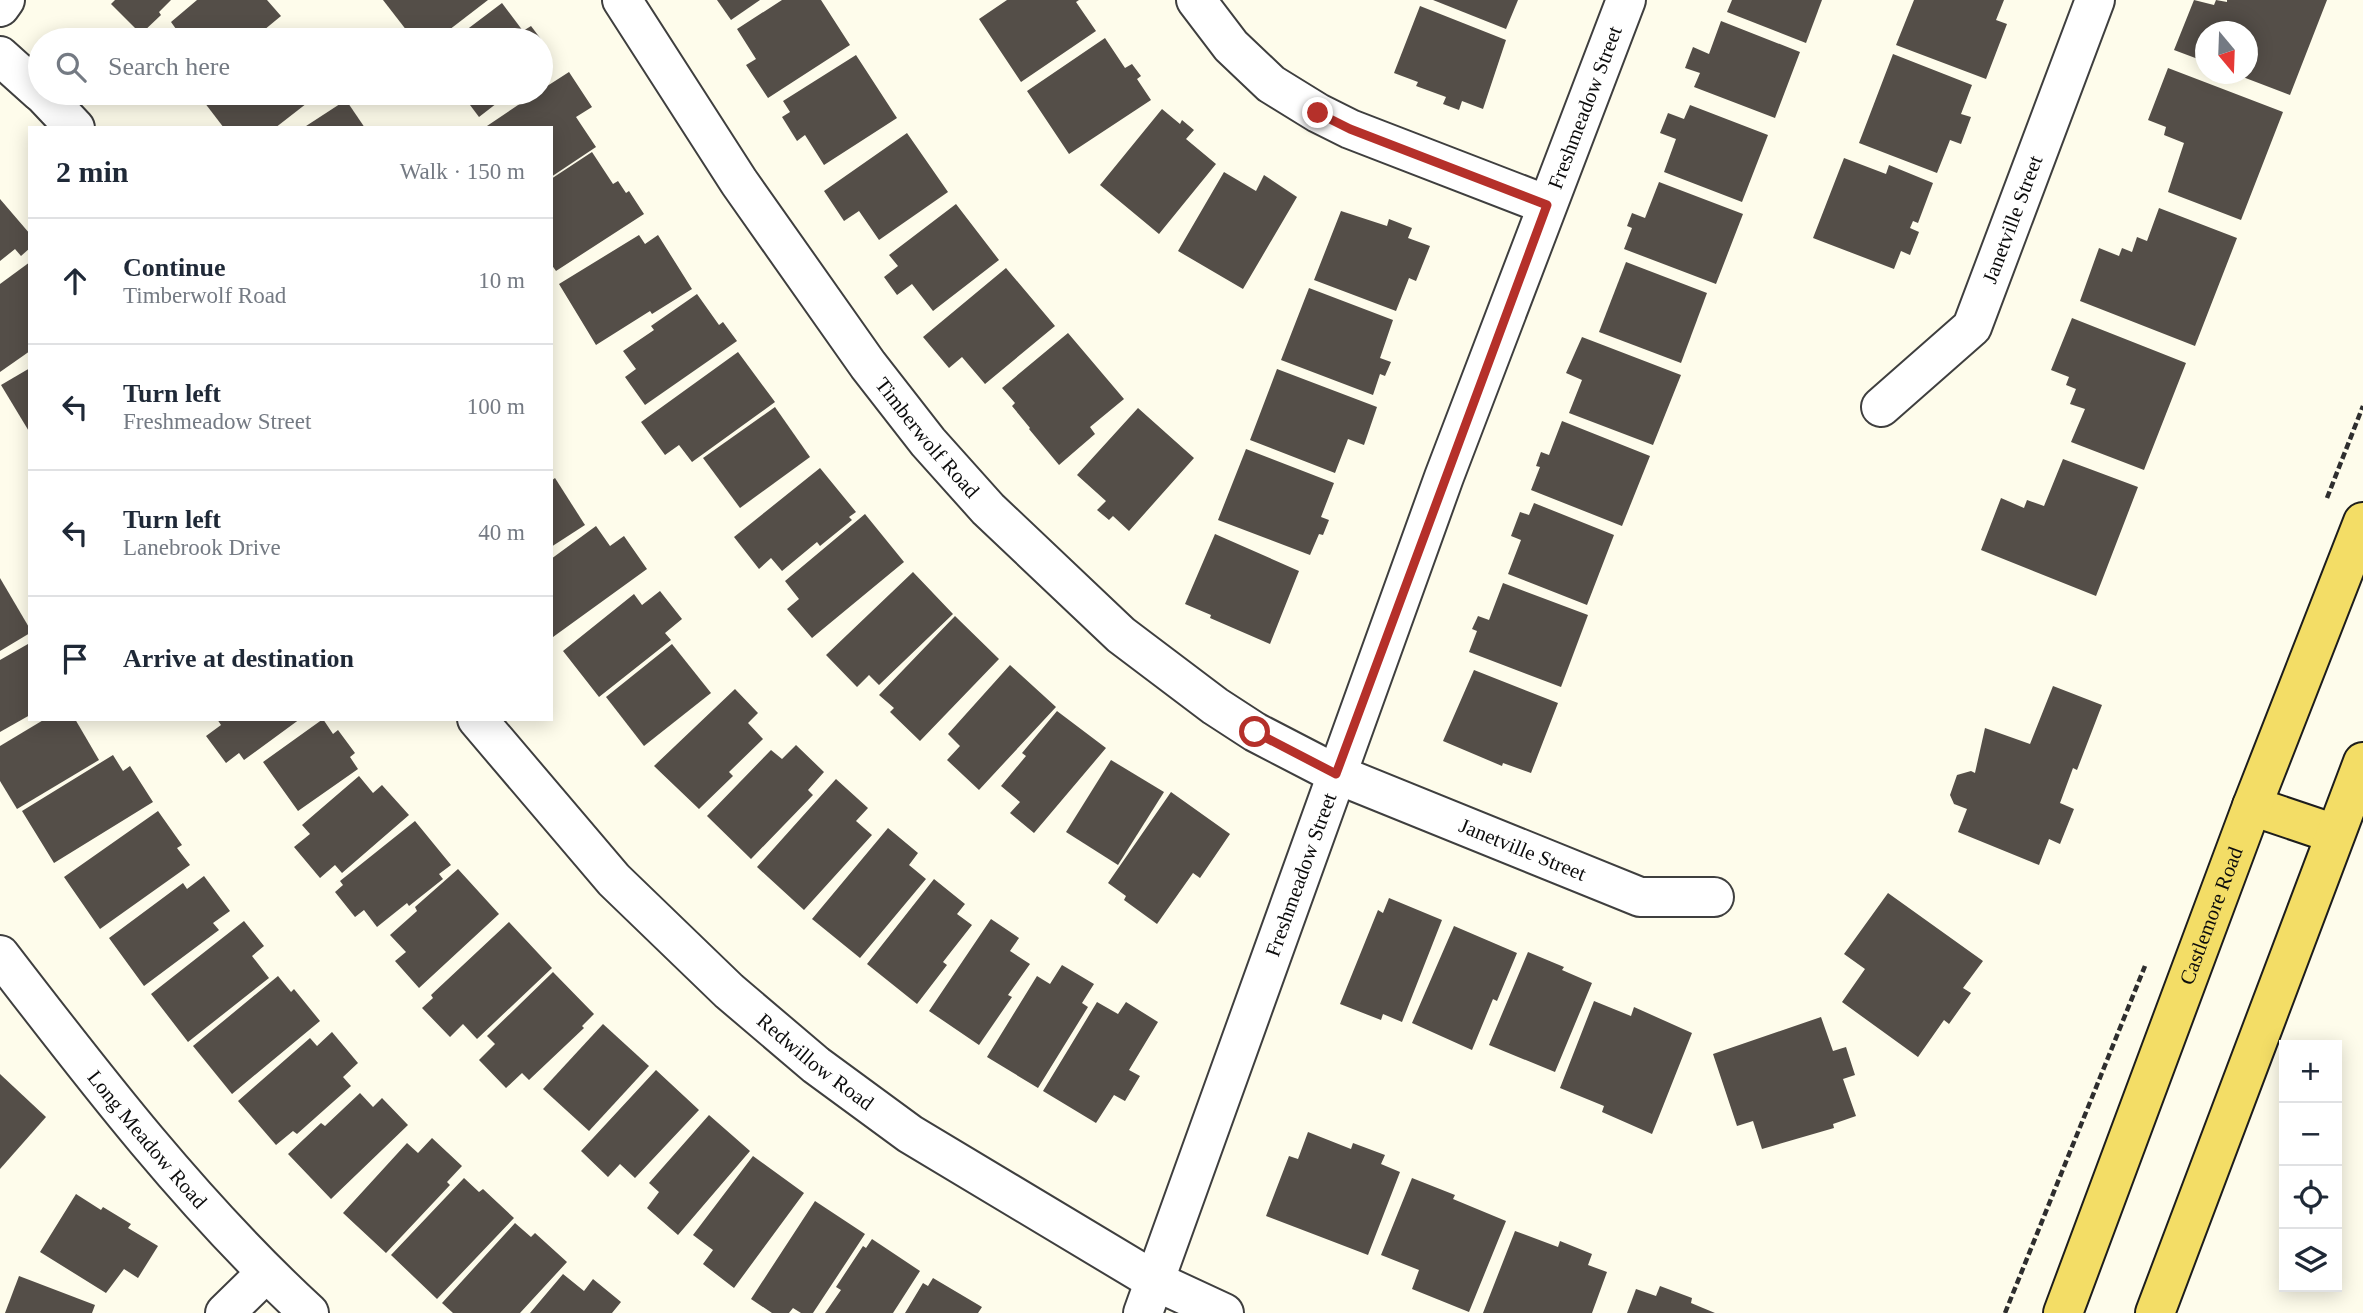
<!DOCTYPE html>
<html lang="en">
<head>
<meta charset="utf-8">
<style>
	body { margin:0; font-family:Georgia,serif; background:#f2f2f3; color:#1f2937 }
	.controls { position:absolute; right:21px; bottom:21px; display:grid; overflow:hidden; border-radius:0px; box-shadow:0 4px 18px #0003 }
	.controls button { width:63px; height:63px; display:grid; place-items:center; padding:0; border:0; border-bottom:2px solid #e0e1e3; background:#fff; color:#1f2937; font:35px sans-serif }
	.compass { position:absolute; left:2195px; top:21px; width:63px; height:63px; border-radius:50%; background:#fff; box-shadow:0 4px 18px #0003; rotate:161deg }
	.stop { position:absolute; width:21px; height:21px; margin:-16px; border:5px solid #b5302a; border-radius:50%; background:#fff }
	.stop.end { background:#b5302a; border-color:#fff; box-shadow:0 2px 7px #0008 }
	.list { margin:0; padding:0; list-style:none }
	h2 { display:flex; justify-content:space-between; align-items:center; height:91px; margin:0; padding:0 28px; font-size:30px }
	h2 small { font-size:23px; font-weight:400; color:#747a83 }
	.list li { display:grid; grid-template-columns:46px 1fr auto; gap:21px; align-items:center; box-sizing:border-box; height:126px; padding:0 28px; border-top:2px solid #e0e1e3 }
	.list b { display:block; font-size:26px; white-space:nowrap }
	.list p { margin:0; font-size:23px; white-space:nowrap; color:#747a83 }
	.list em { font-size:23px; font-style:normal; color:#747a83 }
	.icon { flex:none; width:38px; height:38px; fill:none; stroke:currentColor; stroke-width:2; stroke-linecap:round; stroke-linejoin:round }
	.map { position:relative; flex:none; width:2363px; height:1313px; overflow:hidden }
	.search { position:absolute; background:#fff; box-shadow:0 4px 18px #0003; left:28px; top:28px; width:525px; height:77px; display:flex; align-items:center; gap:18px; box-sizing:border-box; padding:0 24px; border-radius:38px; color:#747a83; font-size:26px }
	.panel { position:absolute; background:#fff; box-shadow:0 4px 18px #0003; left:28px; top:126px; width:525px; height:595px; border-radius:0px }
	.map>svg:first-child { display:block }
	.building { fill:#544e48 }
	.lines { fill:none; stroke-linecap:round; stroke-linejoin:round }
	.minor-casing { stroke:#3f3f3f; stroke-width:42 }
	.major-casing { stroke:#1d1d1d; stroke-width:42 }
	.path { stroke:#2e2e2e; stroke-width:4.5; stroke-dasharray:7 3.5; stroke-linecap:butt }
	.minor { stroke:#fff; stroke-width:38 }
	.major { stroke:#f3dd66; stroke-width:38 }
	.route { stroke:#b5302a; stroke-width:9 }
	.labels { text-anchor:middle; stroke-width:7; stroke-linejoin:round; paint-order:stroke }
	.street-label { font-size:21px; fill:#0c0c0c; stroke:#fff }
</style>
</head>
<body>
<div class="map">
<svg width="2363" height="1313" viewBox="0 0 2363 1313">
	<rect width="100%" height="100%" fill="#fefceb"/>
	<!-- building -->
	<g class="building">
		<path d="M115 0H171L159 12 161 15 141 34 111 4Z"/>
		<path d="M197 0H267L281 16 252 40H163L176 29 171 22Z"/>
		<path d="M383 0H488L436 40H414Z"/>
		<path d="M717 0H760L731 20Z"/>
		<path d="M782 0H821L850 45 768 98 746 65 756 59 737 29Z"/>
		<path d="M1007 0H1079L1076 2 1096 31 1021 82 979 19Z"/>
		<path d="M1433 0H1518L1506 29Z"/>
		<path d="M1732 0H1822L1806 43 1727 12Z"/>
		<path d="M1914 0H2004L1996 20 2007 24 1986 79 1896 45Z"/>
		<path d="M2194 0 2214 5 2216 0 2227 2V0H2327L2290 95 2235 74H2248V32H2206V62L2174 50Z"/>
		<path d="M502 3 523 31 531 26 547 47 541 53V40H453Z"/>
		<path d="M1420 6 1506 40 1483 109 1462 101 1459 110 1443 104 1446 97 1416 86 1418 82 1394 73Z"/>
		<path d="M1721 21 1800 52 1775 118 1694 87 1700 73 1685 68 1693 47 1709 54Z"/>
		<path d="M292 28 301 40H276Z"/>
		<path d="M1105 38 1125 68 1132 64 1141 76 1137 79 1151 100 1069 154 1027 91Z"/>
		<path d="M1893 54 1972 85 1961 114 1971 117 1961 144 1950 140 1937 173 1859 143Z"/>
		<path d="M856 55 897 118 824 165 805 135 797 141 782 117 790 112 783 101Z"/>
		<path d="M2168 68 2283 112 2241 220 2168 192 2184 143 2164 135 2166 127 2148 120Z"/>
		<path d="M569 72 592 107 576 117 596 147 551 177V128H484L536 93H541V90Z"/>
		<path d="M209 93H320L275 128H224L201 98Z"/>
		<path d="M461 93H510L479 117Z"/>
		<path d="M346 100 365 128H303Z"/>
		<path d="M1690 105 1768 135 1742 202 1664 172 1676 139 1660 133 1668 113 1684 119Z"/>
		<path d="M1162 109 1180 124 1182 120 1194 130 1186 139 1216 164 1159 234 1100 185Z"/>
		<path d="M907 133 948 192 879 240 859 211 844 221 824 191Z"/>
		<path d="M592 152 613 184 618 181 626 193 629 191 644 214 556 271 551 264V179Z"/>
		<path d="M1844 158 1886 174 1889 165 1933 183 1918 223 1913 221 1910 228 1919 232 1910 255 1901 251 1894 269 1813 238Z"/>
		<path d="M1224 172 1256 191 1264 175 1297 197 1243 289 1178 251Z"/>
		<path d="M1659 182 1743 214 1716 284 1624 249 1632 228 1627 226 1632 213 1645 218Z"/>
		<path d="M0 199 30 234V248L21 256 15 249 0 261Z"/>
		<path d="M956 204 999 260 933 311 912 284 897 295 884 277 898 266 889 255Z"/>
		<path d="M2159 208 2237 238 2195 346 2080 301 2099 248 2119 256 2122 248 2132 252 2137 237 2147 241Z"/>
		<path d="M1341 211 1387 226 1389 219 1412 228 1408 238 1430 246 1416 281 1409 278 1396 311 1314 280Z"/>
		<path d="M639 235 645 244 658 235 692 289 652 314 650 311 596 345 559 284Z"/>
		<path d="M30 262V351L0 372V284Z"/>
		<path d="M1626 262 1707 293 1681 363 1599 332Z"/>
		<path d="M1006 268 1055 326 985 384 962 357 949 368 923 337Z"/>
		<path d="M1309 288 1393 320 1380 358 1391 362 1385 376 1380 374 1373 395 1281 360Z"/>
		<path d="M697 294 719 325 723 322 737 341 645 405 625 377 636 369 623 351 654 330 651 326Z"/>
		<path d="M2072 318 2186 363 2144 470 2071 442 2085 409 2070 404 2076 389 2066 385 2069 377 2051 370Z"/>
		<path d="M1068 333 1124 399 1090 427 1095 434 1059 465 1029 429 1030 428 1012 406 1015 403 1002 388Z"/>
		<path d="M1582 337 1681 375 1653 445 1569 413 1582 380 1566 373Z"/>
		<path d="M738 352 775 402 692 462 679 445 665 455 641 422Z"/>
		<path d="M30 368V433L1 385Z"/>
		<path d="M1277 369 1377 407 1364 445 1348 439 1335 473 1250 440Z"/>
		<path d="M775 407 810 457 740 508 703 458Z"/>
		<path d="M1138 408 1194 458 1129 531 1113 516 1109 520 1097 510 1106 501 1077 475Z"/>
		<path d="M1562 421 1650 456 1622 526 1531 490 1540 467 1536 466 1541 452 1549 455Z"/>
		<path d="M1246 449 1334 483 1321 517 1329 520 1323 535 1319 534 1310 555 1218 520Z"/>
		<path d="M2063 459 2138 487 2096 596 1981 550 2001 498 2024 508 2027 500 2044 506Z"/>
		<path d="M820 468 856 512 849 517 852 520 820 546 817 542 782 571 771 558 759 569 734 537Z"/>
		<path d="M555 478 585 525 551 547V481Z"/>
		<path d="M1534 503 1614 535 1587 605 1508 574 1521 540 1511 536 1520 512 1529 515Z"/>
		<path d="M865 514 904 562 812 638 787 609 799 599 785 581Z"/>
		<path d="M596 526 610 546 624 536 647 569 553 637 551 559Z"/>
		<path d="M1215 534 1299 571 1270 644 1210 618 1211 615 1185 604Z"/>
		<path d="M913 572 953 614 879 685 869 675 857 687 826 655Z"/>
		<path d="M0 578 30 629V633L0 651Z"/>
		<path d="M1503 583 1588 615 1561 687 1469 652 1477 631 1472 629 1478 616 1489 620Z"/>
		<path d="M660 591 682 619 665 633 671 640 599 697 563 651 634 594 642 605Z"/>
		<path d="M955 616 999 659 920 741 890 712 894 708 879 695Z"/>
		<path d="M28 644 30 647V715L0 732V660Z"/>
		<path d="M672 644 711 693 644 746 606 697Z"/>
		<path d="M1010 665 1056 707 979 790 947 760 960 746 948 734Z"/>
		<path d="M1474 670 1558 703 1531 773 1503 763 1502 766 1443 741Z"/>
		<path d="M2053 686 2102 705 2077 770 2073 768 2060 803 2074 809 2060 844 2049 839 2039 865 1958 832 1967 809 1954 804 1950 795 1957 775 1971 771 1975 773 1985 728 2030 744Z"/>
		<path d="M735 689 758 713 748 723 763 739 729 772 733 776 699 809 654 766Z"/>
		<path d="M1057 711 1106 748 1034 833 1010 813 1020 802 1001 786 1026 756 1022 753Z"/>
		<path d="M45 719H75L99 760 17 809 0 781V746Z"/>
		<path d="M217 719H300L244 760 239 753 226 763 206 736 221 725Z"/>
		<path d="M323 719 333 734 338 730 355 753 350 757 358 769 298 811 263 762Z"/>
		<path d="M796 745 824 772 808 790 813 795 751 859 707 816 771 750 782 759Z"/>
		<path d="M113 755 123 771 130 766 153 802 54 863 22 811Z"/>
		<path d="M1111 760 1164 792 1118 865 1066 832Z"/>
		<path d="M359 776 373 793 382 785 409 815 342 873 335 865 320 878 294 847 310 834 302 825Z"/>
		<path d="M836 779 868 808 856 821 872 835 804 910 757 867Z"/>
		<path d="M1171 792 1230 834 1200 878 1193 873 1157 924 1124 900 1126 896 1108 883Z"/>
		<path d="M158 811 182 845 177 848 190 865 100 929 64 877Z"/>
		<path d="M415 821 451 865 439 874 443 879 409 906 407 903 377 927 364 910 355 917 335 892 343 885 340 881Z"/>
		<path d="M888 828 918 853 909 865 926 879 860 958 812 919Z"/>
		<path d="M458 869 499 914 419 988 395 961 406 952 390 935 417 911 415 907Z"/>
		<path d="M204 876 230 911 213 923 219 930 144 986 109 938 183 883 187 889Z"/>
		<path d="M934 879 965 904 957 914 972 925 943 962 947 965 917 1004 867 964Z"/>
		<path d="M1888 893 1983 961 1963 988 1971 993 1949 1024 1944 1020 1918 1057 1842 1002 1865 969 1844 954Z"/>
		<path d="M1389 898 1442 920 1402 1022 1383 1014 1381 1020 1340 1004 1378 910 1383 913Z"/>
		<path d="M991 919 1019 938 1010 951 1030 964 1008 995 1012 997 979 1045 929 1011Z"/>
		<path d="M244 921 264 946 252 956 269 978 188 1042 151 994Z"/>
		<path d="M509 922 552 968 477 1039 463 1024 450 1037 422 1008 433 998 431 995Z"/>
		<path d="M1454 926 1517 953 1497 1001 1493 999 1472 1050 1412 1023Z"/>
		<path d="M1528 952 1564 967 1562 970 1592 983 1555 1072 1489 1045Z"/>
		<path d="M1062 965 1094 984 1082 1003 1088 1007 1038 1088 987 1057 1037 976 1050 984Z"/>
		<path d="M553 972 594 1014 582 1026 584 1028 529 1080 522 1073 506 1088 479 1060 495 1044 487 1036Z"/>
		<path d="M278 976 291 992 294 989 320 1021 232 1094 193 1046Z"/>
		<path d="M1594 1001 1631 1016 1634 1007 1692 1033 1652 1134 1602 1112 1604 1106 1560 1088Z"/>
		<path d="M1097 1002 1118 1014 1126 1002 1158 1022 1129 1070 1140 1076 1125 1101 1114 1095 1096 1123 1043 1091Z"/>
		<path d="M1821 1017 1833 1051 1846 1047 1855 1075 1843 1079 1856 1116 1833 1124 1834 1128 1762 1149 1753 1121 1737 1126 1713 1054Z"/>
		<path d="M603 1024 649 1066 589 1131 543 1089Z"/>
		<path d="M332 1032 358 1063 343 1077 351 1086 297 1134 293 1131 276 1145 238 1101 310 1038 317 1046Z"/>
		<path d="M656 1070 699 1110 635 1178 620 1164 608 1177 581 1151Z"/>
		<path d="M0 1074 46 1117 0 1169Z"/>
		<path d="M360 1093 373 1107 382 1098 408 1125 331 1199 288 1154 321 1123 325 1126Z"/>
		<path d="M709 1115 750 1151 678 1235 647 1208 659 1192 649 1183Z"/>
		<path d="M1308 1132 1351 1149 1353 1143 1385 1155 1381 1164 1400 1172 1368 1255 1266 1216 1289 1156 1298 1159Z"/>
		<path d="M432 1138 462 1166 447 1182 450 1185 386 1253 343 1213 407 1143 418 1153Z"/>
		<path d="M753 1156 804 1193 734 1288 703 1264 713 1250 693 1235Z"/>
		<path d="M464 1178 479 1192 483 1189 514 1218 437 1299 391 1255Z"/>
		<path d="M1412 1178 1455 1195 1453 1199 1506 1221 1469 1312 1412 1289 1419 1270 1381 1255Z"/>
		<path d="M76 1194 101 1210 103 1207 131 1224 128 1228 158 1246 138 1278 124 1269 106 1293 40 1252Z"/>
		<path d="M815 1201 865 1234 813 1313H801L793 1308 789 1313H772L751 1299Z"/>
		<path d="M515 1223 531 1237 535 1233 567 1262 520 1313H453L442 1303Z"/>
		<path d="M1515 1231 1558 1247 1560 1241 1592 1254 1588 1265 1607 1272 1592 1313H1483Z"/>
		<path d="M872 1239 920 1271 893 1313H825L841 1290 836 1287 863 1246 866 1248Z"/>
		<path d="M563 1274 584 1291 593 1279 621 1302 612 1313H530Z"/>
		<path d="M19 1276 95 1305 92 1313H5Z"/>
		<path d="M933 1278 982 1307 978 1313H905L923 1283 928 1286Z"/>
		<path d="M1660 1286 1692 1298 1691 1303 1715 1313H1627L1636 1289 1656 1296Z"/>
	</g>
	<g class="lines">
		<!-- minor casing -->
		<g class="minor-casing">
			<g id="minor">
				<path id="s1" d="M622 0 739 182 868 365 928 442 988 509 1121 635 1215 706 1255 732 1336 774 1640 897H1714"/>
				<path d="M1196 0 1231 46 1271 84 1318 113 1350 129 1547 205"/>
				<path d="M0 7 5 0"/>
				<path d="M0 56 40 92"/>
				<path d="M42 93 75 128"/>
				<path id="s2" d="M1881 407 1972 327 2095 0"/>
				<path id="s3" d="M477 719 614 880 729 991 816 1065 910 1134 1155 1281 1224 1313"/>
				<path id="s4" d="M0 955C96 1080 193 1206 309 1313"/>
				<path d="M225 1313 266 1273"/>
				<path id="s5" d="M1143 1313 1444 477 1626 0"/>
			</g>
		</g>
		<!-- major casing -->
		<g class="major-casing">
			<g id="major">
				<path d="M2252 806 2335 834"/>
				<path id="s6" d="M2063 1313 2252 806 2363 522"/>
				<path d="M2155 1313 2363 762"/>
			</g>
		</g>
		<!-- path -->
		<g class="path">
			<path d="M2327 498 2363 406"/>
			<path d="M2005 1313 2145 966"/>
		</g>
		<!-- minor -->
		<use href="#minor" class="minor"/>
		<!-- major -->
		<use href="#major" class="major"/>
	</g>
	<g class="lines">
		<!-- route -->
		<path class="route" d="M1255 732 1336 774 1547 205 1350 129 1318 113"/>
	</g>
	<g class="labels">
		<!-- street labels -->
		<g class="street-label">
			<text dy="7" stroke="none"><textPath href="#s5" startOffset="1284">Freshmeadow Street</textPath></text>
			<text dy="7" stroke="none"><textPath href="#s2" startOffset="236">Janetville Street</textPath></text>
			<text dy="7" stroke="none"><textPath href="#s1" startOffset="534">Timberwolf Road</textPath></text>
			<text dy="7" stroke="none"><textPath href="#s1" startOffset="1269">Janetville Street</textPath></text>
			<text dy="7" stroke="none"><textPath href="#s5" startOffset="466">Freshmeadow Street</textPath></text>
			<text dy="7" stroke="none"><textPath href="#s6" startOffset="424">Castlemore Road</textPath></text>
			<text dy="7" stroke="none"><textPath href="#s3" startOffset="483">Redwillow Road</textPath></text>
			<text dy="7" stroke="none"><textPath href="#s4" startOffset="236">Long Meadow Road</textPath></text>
		</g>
	</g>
</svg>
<div class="controls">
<button>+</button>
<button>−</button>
<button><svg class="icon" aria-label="locate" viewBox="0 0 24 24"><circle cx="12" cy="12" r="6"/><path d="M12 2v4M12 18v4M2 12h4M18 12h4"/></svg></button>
<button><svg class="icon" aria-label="layers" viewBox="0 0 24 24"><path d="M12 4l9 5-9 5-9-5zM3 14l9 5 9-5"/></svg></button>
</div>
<svg class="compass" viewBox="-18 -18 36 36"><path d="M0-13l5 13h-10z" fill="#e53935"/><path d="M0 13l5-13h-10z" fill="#747a83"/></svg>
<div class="stop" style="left:1255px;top:732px"></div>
<div class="stop end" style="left:1318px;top:113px"></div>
<div class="search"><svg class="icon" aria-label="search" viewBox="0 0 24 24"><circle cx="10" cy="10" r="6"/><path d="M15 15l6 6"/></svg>Search here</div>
<section class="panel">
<h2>2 min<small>Walk · 150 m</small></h2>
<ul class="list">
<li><svg class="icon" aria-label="ahead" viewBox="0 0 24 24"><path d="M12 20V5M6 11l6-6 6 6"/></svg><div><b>Continue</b><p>Timberwolf Road</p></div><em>10 m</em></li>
<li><svg class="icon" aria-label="left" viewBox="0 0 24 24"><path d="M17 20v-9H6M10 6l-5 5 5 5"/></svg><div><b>Turn left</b><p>Freshmeadow Street</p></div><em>100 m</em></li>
<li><svg class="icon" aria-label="left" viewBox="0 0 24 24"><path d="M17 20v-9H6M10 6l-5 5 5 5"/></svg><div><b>Turn left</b><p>Lanebrook Drive</p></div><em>40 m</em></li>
<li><svg class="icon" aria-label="arrive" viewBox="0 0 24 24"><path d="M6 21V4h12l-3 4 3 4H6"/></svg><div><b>Arrive at destination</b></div></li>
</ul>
</section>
</div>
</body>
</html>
